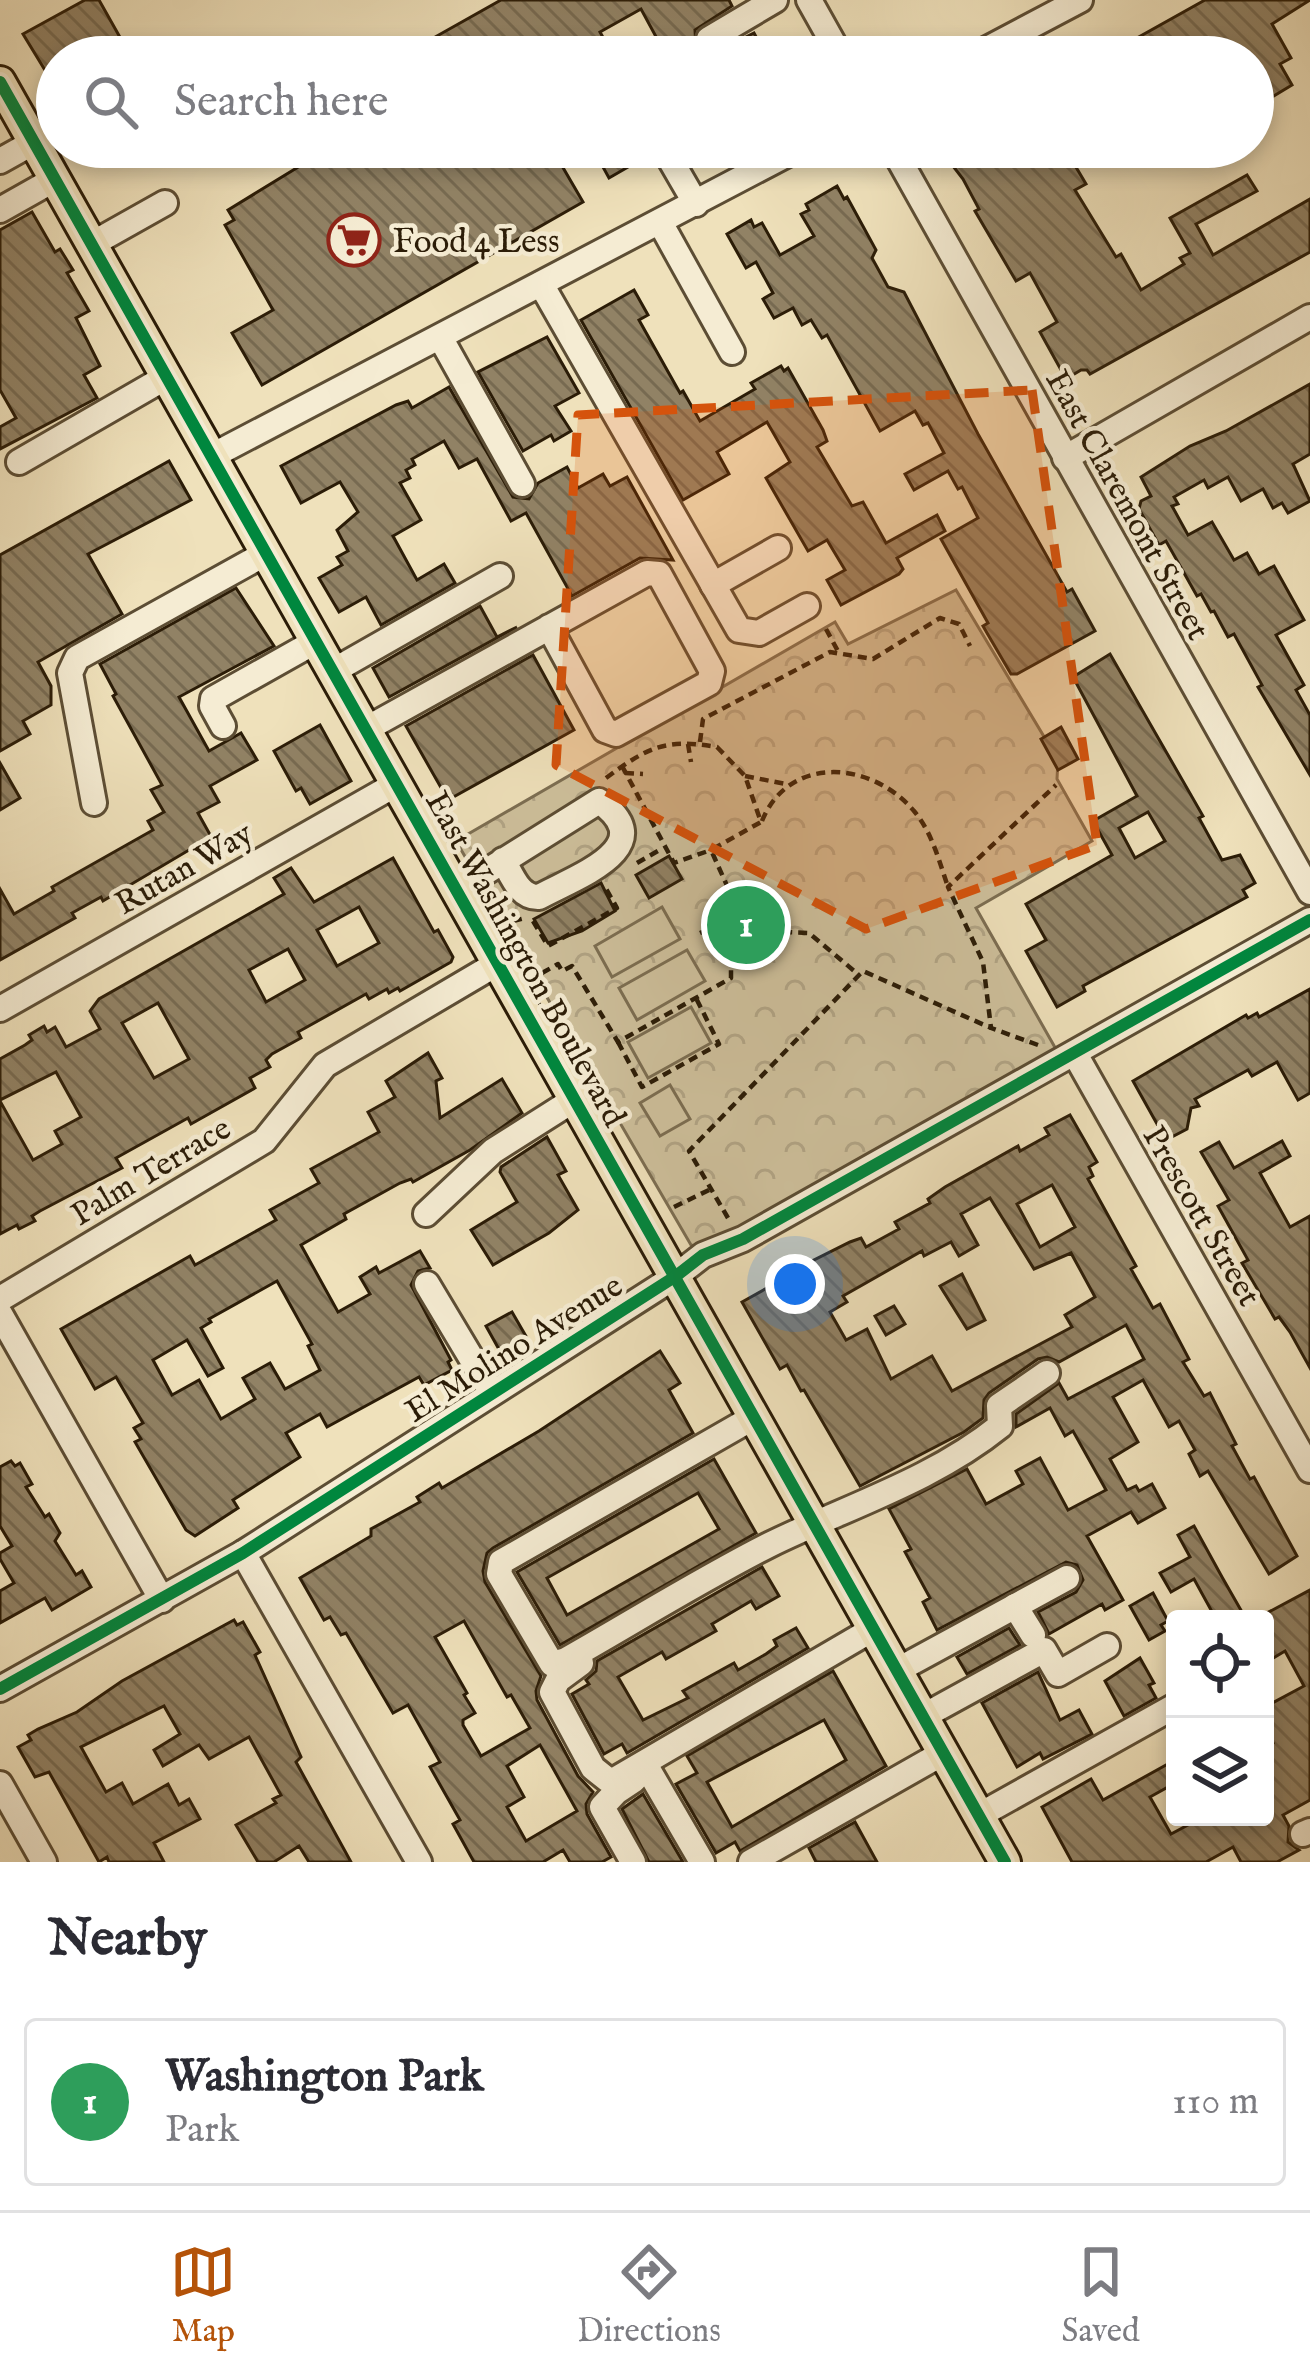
<!DOCTYPE html>
<html lang="en">
<head>
<meta charset="utf-8">
<style>
	body { margin:0; font-family:"IM FELL English",serif; background:#f7f7f7; color:#2b2b33 }
	.controls { position:absolute; right:36px; bottom:36px; display:grid; overflow:hidden; border-radius:12px; box-shadow:0 6px 18px #0003 }
	.controls button { width:108px; height:108px; display:grid; place-items:center; padding:0; border:0; border-bottom:3px solid #e1e1e2; background:#fff; color:#2b2b33; font:60px sans-serif }
	.you { position:absolute; left:795px; top:1284px; width:42px; height:42px; margin:-30px; border:9px solid #fff; border-radius:50%; background:#1a73e8; box-shadow:0 0 0 18px #1a73e833 }
	.badge { display:grid; place-items:center; width:78px; height:78px; border-radius:50%; background:#b45309; color:#fff; font-size:39px; font-weight:700 }
	.pin { position:absolute; translate:-50% -50%; border:6px solid #fff; box-shadow:0 3px 12px #0006 }
	.list { margin:0; padding:0; list-style:none }
	h2 { display:flex; justify-content:space-between; align-items:center; height:156px; margin:0; padding:0 48px; font-size:51px }
	h2 small { font-size:39px; font-weight:400; color:#7c7c81 }
	.list li { display:grid; grid-template-columns:78px 1fr auto; gap:36px; align-items:center; box-sizing:border-box; height:168px; margin:0 24px 24px; padding:0 24px; border:3px solid #e1e1e2; border-radius:12px }
	.list b { display:block; font-size:45px; white-space:nowrap }
	.list p { margin:0; font-size:39px; white-space:nowrap; color:#7c7c81 }
	.list em { font-size:39px; font-style:normal; color:#7c7c81 }
	.icon { flex:none; width:66px; height:66px; fill:none; stroke:currentColor; stroke-width:2; stroke-linecap:round; stroke-linejoin:round }
	.map { position:relative; flex:none; width:1310px; height:1862px; overflow:hidden }
	.search { position:absolute; background:#fff; box-shadow:0 6px 18px #0003; left:36px; right:36px; top:36px; height:132px; display:flex; align-items:center; gap:30px; box-sizing:border-box; padding:0 42px; border-radius:66px; color:#7c7c81; font-size:45px }
	.sheet { height:348px; background:#fff }
	nav { display:flex; justify-content:space-around; align-items:center; box-sizing:border-box; height:168px; border-top:3px solid #e1e1e2; background:#fff; font-size:33px; color:#7c7c81 }
	nav a { display:grid; justify-items:center; gap:6px }
	nav .on { color:#b45309 }
	.map>svg:first-child { display:block }
	.park { fill:url(#park-crowns); stroke:#7c6e52; stroke-width:3 }
	.pitch { fill:#cec09c; stroke:#7c6e52; stroke-width:3 }
	.building { fill:url(#building-back-hatch); stroke:#2b1c07; stroke-width:3; fill-rule:evenodd }
	.lines { fill:none; stroke-linecap:round; stroke-linejoin:round }
	.minor-casing { stroke:#5c4d34; stroke-width:30 }
	.major-casing { stroke:#2b1c07; stroke-width:36 }
	.path { stroke:#2b1c07; stroke-width:4.5; stroke-dasharray:9 6; stroke-linecap:butt }
	.minor { stroke:#f5ecd3; stroke-width:24 }
	.major { stroke:#efe1bb; stroke-width:30 }
	.cycleway-casing { stroke:#f5ecd3; stroke-width:20 }
	.cycleway { stroke:#00873e; stroke-width:12 }
	.marked { fill:#d5530c; fill-opacity:0.2; stroke:#d5530c; stroke-width:9; stroke-dasharray:24 15; stroke-linejoin:round }
	.labels { text-anchor:middle; stroke-width:9; stroke-linejoin:round; paint-order:stroke }
	.poi-label { font-size:33px; fill:#2b1c07; stroke:#f5ecd3; text-anchor:start }
	.street-label { font-size:33px; fill:#2b1c07; stroke:#f5ecd3 }
</style>
</head>
<body>
<div class="map">
<svg width="1310" height="1862" viewBox="0 0 1310 1862">
	<defs>
		<pattern id="park-crowns" width="20" height="18" patternUnits="userSpaceOnUse" patternTransform="scale(3)"><rect width="20" height="18" fill="#cec09c"/><path d="M2 6a3 3 0 1 1 6 0M12 15a3 3 0 1 1 6 0" fill="none" stroke="#b1a485"/></pattern>
		<pattern id="building-back-hatch" width="6" height="6" patternUnits="userSpaceOnUse" patternTransform="scale(3)"><rect width="6" height="6" fill="#918265"/><path d="M-1 5l2 2M0 0l6 6M5-1l2 2" fill="none" stroke="#776a51"/></pattern>
	</defs>
	<rect width="100%" height="100%" fill="#efe1bb"/>
	<filter id="stains"><feTurbulence type="fractalNoise" baseFrequency=".00167" numOctaves="4"/><feColorMatrix values="0 0 0 0 .2 0 0 0 0 .09 0 0 0 0 .02 0 0 0 .5 -.17"/></filter>
	<radialGradient id="worn" r=".72"><stop offset=".6" stop-color="#630" stop-opacity="0"/><stop offset="1" stop-color="#630" stop-opacity=".3"/></radialGradient>
	<!-- park -->
	<path class="park" d="M956 590 1058 760 1057 779 1092 841 976 908 1057 1051 703 1248 691 1245 456 841 835 622 848 644Z"/>
	<!-- pitch -->
	<g class="pitch">
		<path d="M662 907 680 939 612 977 595 946Z"/>
		<path d="M687 950 705 981 637 1020 619 988Z"/>
		<path d="M691 1007 711 1043 648 1078 628 1042Z"/>
		<path d="M670 1085 690 1119 660 1136 640 1103Z"/>
	</g>
	<!-- building -->
	<g class="building">
		<path d="M85 0H99L126 48 109 57H57V90L23 34Z"/>
		<path d="M501 0H729L732 6 695 30 696 48 710 55 754 33 767 57H667L641 9 600 32 614 57H558L553 49 539 57H436L428 41Z"/>
		<path d="M1205 0H1310L1272 24 1291 58 1280 64 1292 85 1267 100 1253 76V57H1219L1214 48 1198 57H1103Z"/>
		<path d="M331 147H551L583 202 262 385 232 333 273 310 225 225 234 220 228 210Z"/>
		<path d="M592 147H647V149L624 161 628 167 609 178Z"/>
		<path d="M944 147H1064L1086 184 1075 190 1116 257 1121 254 1141 290 1184 264 1180 258 1190 253 1170 218 1247 175 1257 191 1196 224 1213 255 1310 199V252L1090 374 1087 370H1081L1066 379 1040 332 1057 322 1030 273 1016 281 975 211 979 209 963 179 943 153 946 151Z"/>
		<path d="M837 186 844 199 847 197 876 250 872 258 888 287 904 292 978 434 1067 592 1072 589 1095 631 1017 674H1011L987 633 983 626 988 623 941 539 978 518 962 487 958 489 948 471 914 490 905 474 944 453 928 423 923 425 915 411 880 431 827 335 822 338 811 320 802 325 793 308 774 318 763 299 773 293 756 262 746 268 727 234 751 220 754 227 762 223 780 255 814 236 801 214 809 210 806 204Z"/>
		<path d="M32 212 55 252 60 249 73 270 67 273 89 311 76 318 100 366 84 375 97 398 0 449V427L16 418 0 390V230Z"/>
		<path d="M634 290 648 315 639 320 680 393 683 391 700 421 755 389 751 383 781 366 784 371 788 368 823 430 827 441 817 447 852 506 863 502 886 543 937 515 945 531 897 558 903 569 899 574 841 605 827 580 845 570 827 540 808 551 766 478 790 462 767 422 717 452 729 474 683 500 581 320Z"/>
		<path d="M547 337 579 393 555 406 571 431 554 441 551 435 523 451 478 372Z"/>
		<path d="M1310 384V454L1293 464 1310 501 1288 513 1282 503 1273 508 1263 489 1241 501 1228 477 1208 488 1204 480 1174 497 1178 504 1172 506 1188 535 1212 522 1234 560 1247 553 1259 574 1274 566 1304 620 1276 635 1304 685 1296 690 1310 715V775L1258 687 1262 685 1234 634 1228 637 1214 611 1211 612 1201 594 1197 596 1166 541 1159 545 1139 509 1141 501 1151 496 1141 477 1190 446 1226 431Z"/>
		<path d="M449 387 513 497 529 499 538 483 567 467 578 488 603 474 610 486 627 477 673 560 640 558 572 596 526 513 511 521 477 459 459 468 444 441 412 459 415 465 406 470 410 478 400 483 421 520 393 536 417 580 444 564 455 583 381 625 366 597 339 612 319 578 342 565 337 557 348 551 337 530 358 512 340 482 301 503 281 466 396 405 408 401 412 408Z"/>
		<path d="M169 461 191 500 88 554 122 614 38 662 51 686V705L23 721 30 734 0 751V555Z"/>
		<path d="M236 588 274 646 179 697 209 751 241 733 257 760 210 786 219 802 198 813 213 840 189 850 103 901 101 897 72 913 75 918 0 960V889L14 914 54 891 52 887 153 830 148 821 164 812 151 790 162 785 113 696 116 694 100 664Z"/>
		<path d="M480 606 497 637 517 627 389 697 373 668Z"/>
		<path d="M1110 654 1203 816 1199 818 1222 860 1240 855 1255 883 1243 890 1247 897 1083 986 1085 991 1057 1007 1026 951 1046 940 1026 904 1112 855 1093 821 1137 796 1073 677ZM1148 812 1165 841 1135 858 1119 828Z"/>
		<path d="M533 655 574 730 448 800 406 726Z"/>
		<path d="M320 725 351 781 310 804 301 788 296 791 274 751Z"/>
		<path d="M1061 727 1078 759 1058 770 1041 739Z"/>
		<path d="M0 763 20 798 0 810Z"/>
		<path d="M669 856 682 879 649 898 636 875Z"/>
		<path d="M393 858 434 932 438 930 453 957 451 962 400 991 398 988 389 993 387 989 369 999 366 994 298 1032 301 1038 272 1054 266 1060 270 1067 250 1078 255 1088 191 1124 188 1118 116 1158 122 1168 40 1211 32 1216 35 1221 19 1229 17 1225 0 1234V1101L33 1160 62 1144 55 1131 81 1117 56 1072 0 1100V1059L25 1045 32 1040 29 1035 44 1026 47 1032 55 1027 66 1047 100 1029 90 1011 99 999 284 894 274 878 291 868 314 902ZM359 907 379 943 337 966 317 930ZM288 949 305 980 266 1002 249 970ZM158 1003 189 1059 154 1078 122 1023Z"/>
		<path d="M601 883 615 911 582 931 548 943 534 919Z"/>
		<path d="M1310 989V1093L1298 1100 1277 1062 1252 1076 1248 1070 1195 1099 1199 1106 1191 1108 1187 1129 1166 1140 1133 1081 1246 1015 1248 1018 1257 1013 1259 1017Z"/>
		<path d="M428 1053 442 1078 436 1081 440 1118 502 1079 522 1113 470 1150 413 1182 411 1179 400 1183 344 1214 346 1219 301 1245 338 1312 370 1294 360 1277 376 1267 379 1273 420 1251 430 1268 418 1271 411 1285 451 1360 448 1362 452 1370 424 1385 419 1377 327 1427 320 1414 286 1433 300 1457 233 1500 238 1508 195 1536 186 1530 135 1442 141 1439 134 1428 143 1423 116 1377 95 1389 61 1329 190 1256 195 1265 276 1220 270 1210 319 1183 311 1169 379 1132 368 1112 395 1097 386 1081ZM277 1281 312 1344 308 1346 320 1370 285 1389 270 1363 243 1378 255 1399 221 1419 199 1380 172 1395 153 1360 187 1340 208 1376 223 1368 201 1328 211 1322 209 1319Z"/>
		<path d="M1070 1115 1097 1162 1089 1167 1093 1176 1088 1179 1136 1266 1131 1269 1153 1308 1160 1304 1189 1359 1183 1362 1204 1396 1210 1393 1236 1444 1232 1446 1250 1479 1254 1477 1297 1556 1269 1574 1208 1471 1200 1476 1189 1454 1195 1450 1179 1421 1169 1427 1143 1380 1113 1397 1138 1442 1110 1459 1127 1490 1136 1486 1139 1491 1152 1484 1165 1508 1138 1523 1131 1512 1087 1536 1123 1600 1105 1610 1102 1604 1049 1634 1038 1612 1076 1592 1083 1580 1077 1565 1066 1562 937 1630 923 1602 930 1598 905 1552 911 1549 889 1509 967 1469 986 1504 1023 1484 1016 1471 1040 1458 1068 1510 1106 1490 1073 1431 1065 1436 1050 1408 1016 1427V1414L1059 1383 1068 1399 1144 1359 1126 1325 1059 1362 1047 1357 1038 1359 989 1393 984 1400 983 1418 964 1432 860 1486 804 1390 801 1391 787 1365 780 1369 742 1302 785 1278 784 1275 850 1242 861 1238 866 1247 899 1229 895 1222 930 1203 928 1199 945 1187 1018 1146 1020 1151 1049 1135 1045 1128ZM1052 1185 1075 1227 1040 1247 1017 1204ZM990 1198 1034 1269 1071 1253 1095 1297 1065 1315 1072 1327 952 1391 932 1356 891 1379 867 1329 846 1340 830 1312 847 1302 843 1296 922 1251 924 1256 951 1242 959 1256 978 1245 961 1214Z"/>
		<path d="M547 1137 566 1171 558 1175 578 1210 549 1233 493 1265 471 1230 517 1202 500 1172 501 1167Z"/>
		<path d="M1282 1141 1290 1156 1260 1173 1290 1227 1310 1216V1368L1290 1332 1279 1317 1275 1319 1242 1263 1248 1260 1218 1206 1229 1200 1201 1152 1219 1142 1234 1168Z"/>
		<path d="M962 1274 985 1320 967 1329 940 1286Z"/>
		<path d="M894 1306 905 1324 886 1335 875 1316Z"/>
		<path d="M512 1312 527 1338 501 1353 486 1326Z"/>
		<path d="M660 1351 680 1383 669 1390 693 1433 493 1548 487 1553 483 1571 485 1582 541 1676 536 1691 537 1700 578 1776 593 1792 586 1804 587 1814 611 1857 602 1862H570L563 1850 543 1862H474L453 1824 460 1820 430 1767 440 1762 408 1705 393 1713 346 1633 341 1635 330 1617 324 1620 300 1578 371 1536V1529L420 1502 417 1497 439 1483 442 1488 539 1431ZM464 1621 507 1697 511 1695 530 1728 481 1756 463 1725V1720L475 1713 464 1695 467 1693 435 1637ZM540 1745 577 1811 526 1841 507 1807 524 1797 507 1766Z"/>
		<path d="M714 1459 756 1533 560 1645 517 1572ZM698 1493 719 1529 567 1615 547 1578Z"/>
		<path d="M11 1461 15 1466 20 1463 32 1484 26 1487 45 1517 49 1514 60 1533 55 1541 76 1575 82 1571 91 1587 52 1610 45 1598 0 1623V1591L14 1583 0 1559V1553L12 1546 0 1526V1467Z"/>
		<path d="M1194 1526 1222 1577 1246 1619H1216L1194 1579 1171 1592 1160 1573 1190 1557 1178 1535Z"/>
		<path d="M762 1567 779 1596 756 1609 751 1601 712 1624 716 1631 666 1659 662 1652 618 1677 643 1720 688 1698 683 1691 734 1663 738 1670 766 1654 777 1646 774 1640 796 1628 808 1648 627 1753 622 1744 604 1754 572 1694 589 1684 586 1680 596 1671 597 1661Z"/>
		<path d="M1310 1590V1800L1283 1815 1289 1826 1288 1842 1299 1850 1277 1862H1241L1233 1847 1206 1862H1072L1042 1807 1091 1779 1103 1800 1175 1760V1783L1150 1797 1171 1834 1203 1817H1265V1748L1273 1743 1265 1728V1707L1304 1686 1285 1651 1265 1663V1614Z"/>
		<path d="M1153 1593 1168 1621 1161 1625 1165 1631 1149 1640 1130 1606Z"/>
		<path d="M234 1620 237 1625 243 1622 260 1652 255 1655 301 1757 296 1762 351 1862H309L299 1846 274 1862H258L236 1825 276 1803 273 1799 281 1795 249 1737 209 1759 199 1745 163 1766 154 1750 180 1734 164 1706 81 1747 106 1792 122 1783 133 1804 168 1784 179 1805 189 1799 200 1819 154 1843 164 1862H109L107 1857 99 1862 49 1772 35 1777 18 1747 31 1740 28 1735 38 1729 77 1712 122 1681Z"/>
		<path d="M1009 1628 1020 1645 967 1674 957 1657Z"/>
		<path d="M1140 1658 1154 1683 1149 1685 1156 1698 1124 1716 1105 1681Z"/>
		<path d="M833 1671 886 1766 740 1851 735 1842 716 1853 676 1784 697 1773 687 1756ZM824 1720 846 1760 732 1827 707 1782Z"/>
		<path d="M1038 1672 1060 1720 1079 1710 1092 1734 1043 1759 1040 1753 1017 1767 982 1703Z"/>
		<path d="M643 1794 683 1862H649L622 1809Z"/>
		<path d="M855 1822 877 1862H816L809 1848Z"/>
	</g>
	<g class="lines">
		<!-- minor casing -->
		<g class="minor-casing">
			<g id="minor">
				<path d="M809 0 841 57"/>
				<path d="M709 39 775 0"/>
				<path d="M972 57 1080 0"/>
				<path d="M663 147 696 204"/>
				<path d="M892 147 1310 892"/>
				<path d="M0 161 34 142"/>
				<path d="M0 210 55 179"/>
				<path d="M661 224 732 352"/>
				<path d="M92 244 165 203"/>
				<path d="M541 284 739 630 759 633 807 606"/>
				<path d="M440 337 522 484"/>
				<path d="M212 456 801 147"/>
				<path d="M1065 458 1310 317"/>
				<path d="M19 462 168 376"/>
				<path d="M713 585 778 548"/>
				<path d="M335 670 500 576"/>
				<path d="M223 726 212 706 213 699 318 640"/>
				<path d="M368 728 647 573 659 574 712 671 709 683 616 734 605 730 549 627"/>
				<path d="M94 803 70 673 77 658 268 552"/>
				<path d="M457 890 599 801C664 847 575 877 539 897 519 898 512 875 503 860"/>
				<path d="M0 1009 398 783"/>
				<path d="M1075 1054 1310 1470"/>
				<path d="M426 1214 493 1151 575 1099"/>
				<path d="M427 1284 491 1391"/>
				<path d="M0 1299 264 1141 325 1065 498 963"/>
				<path d="M0 1314 162 1600"/>
				<path d="M754 1417 501 1562 499 1574 552 1664 566 1660C633 1622 700 1580 769 1545 846 1507 932 1481 1000 1426L999 1406 1047 1373"/>
				<path d="M243 1553 419 1862"/>
				<path d="M1015 1606 1033 1635"/>
				<path d="M581 1663 558 1680 552 1692 593 1768 608 1780 616 1779 873 1629"/>
				<path d="M896 1671 1067 1578"/>
				<path d="M0 1689 243 1553 676 1276 703 1255 743 1239 1310 920"/>
				<path d="M922 1717 1044 1650 1058 1674 1107 1646"/>
				<path d="M649 1771 702 1862"/>
				<path d="M0 1784 44 1862"/>
				<path d="M978 1816 1175 1706"/>
				<path d="M1303 1834 1310 1831"/>
				<path d="M633 1862 602 1807 616 1792 634 1780"/>
				<path d="M751 1862 943 1753"/>
			</g>
		</g>
		<!-- major casing -->
		<g class="major-casing">
			<path id="major" d="M0 82 1005 1862"/>
		</g>
		<!-- path -->
		<g class="path">
			<path d="M826 629 840 655"/>
			<path d="M700 742 703 719 830 652 873 659 940 618 959 624 970 646"/>
			<path d="M688 744 691 762"/>
			<path d="M622 766 674 863 711 850"/>
			<path d="M625 773 643 774"/>
			<path d="M745 776 786 784"/>
			<path d="M606 778C648 747 666 738 717 747L745 776 761 822 711 850 737 908 731 930 809 933 859 975"/>
			<path d="M762 821C789 754 872 761 914 811 932 832 939 861 948 887"/>
			<path d="M637 863 663 848"/>
			<path d="M513 921 525 918"/>
			<path d="M533 921 548 946 617 908 605 887"/>
			<path d="M542 973 558 964 562 971 572 966 618 1042 731 978V930L709 929 700 933"/>
			<path d="M618 1042 642 1087 719 1044 696 998"/>
			<path d="M1038 1045 991 1028 983 962 948 887 1056 785"/>
			<path d="M674 1207 711 1189"/>
			<path d="M728 1218 689 1151 863 971 991 1028"/>
		</g>
		<!-- minor -->
		<use href="#minor" class="minor"/>
		<!-- major -->
		<use href="#major" class="major"/>
		<!-- cycleway casing -->
		<g class="cycleway-casing">
			<g id="cycleway">
				<path d="M0 82 1005 1862"/>
				<path d="M0 1689 243 1553 676 1276 703 1255 743 1239 1310 920"/>
			</g>
		</g>
		<!-- cycleway -->
		<use href="#cycleway" class="cycleway"/>
	</g>
	<!-- marked area -->
	<path class="marked" d="M1032 390 1097 845 866 929 556 765 578 415Z"/>
	<!-- icons -->
	<defs>
		<g id="supermarket-ring" transform="scale(2.7)"><circle r="9.5" fill="#f5ecd3" stroke="#8f2418" stroke-width="1.5"/><path d="M-6-5.5h2.5l.6 2H6L4.5 2H-2.5L-4.4-4H-6ZM-1.5 3.2a1.3 1.3 0 1 0 .1 0ZM3 3.2a1.3 1.3 0 1 0 .1 0Z" fill="#8f2418"/></g>
	</defs>
	<g fill-rule="evenodd">
		<use href="#supermarket-ring" x="354" y="240"/>
	</g>
	<g class="labels">
		<!-- poi labels -->
		<g class="poi-label">
			<text x="393" y="252">Food 4 Less</text>
		</g>
		<!-- street labels -->
		<g class="street-label">
			<text transform="translate(1129 504) rotate(61)" y="12">East Claremont Street</text>
			<text transform="translate(183 867) rotate(-30)" y="12">Rutan Way</text>
			<text transform="translate(527 958) rotate(61)" y="12">East Washington Boulevard</text>
			<text transform="translate(150 1170) rotate(-31)" y="12">Palm Terrace</text>
			<text transform="translate(1203 1215) rotate(60)" y="12">Prescott Street</text>
			<text transform="translate(513 1347) rotate(-32)" y="12">El Molino Avenue</text>
		</g>
	</g>
	<rect width="100%" height="100%" filter="url(#stains)"/>
	<rect width="100%" height="100%" fill="url(#worn)"/>
</svg>
<div class="controls">
<button><svg class="icon" aria-label="locate" viewBox="0 0 24 24"><circle cx="12" cy="12" r="6"/><path d="M12 2v4M12 18v4M2 12h4M18 12h4"/></svg></button>
<button><svg class="icon" aria-label="layers" viewBox="0 0 24 24"><path d="M12 4l9 5-9 5-9-5zM3 14l9 5 9-5"/></svg></button>
</div>
<div class="you"></div>
<div class="pin badge" style="left:746px;top:925px;background:#2e9e5b">1</div>
<div class="search"><svg class="icon" aria-label="search" viewBox="0 0 24 24"><circle cx="10" cy="10" r="6"/><path d="M15 15l6 6"/></svg>Search here</div>
</div>
<section class="sheet">
<h2>Nearby<small></small></h2>
<ul class="list">
<li><span class="badge" style="background:#2e9e5b">1</span><div><b>Washington Park</b><p>Park</p></div><em>110 m</em></li>
</ul>
</section>
<nav>
<a class="on"><svg class="icon" aria-label="map" viewBox="0 0 24 24"><path d="M3 6l6-2 6 2 6-2v14l-6 2-6-2-6 2zM9 4v14M15 6v14"/></svg>Map</a>
<a><svg class="icon" aria-label="directions" viewBox="0 0 24 24"><path d="M12 3l9 9-9 9-9-9zM9 14v-3h6M13 9l2 2-2 2"/></svg>Directions</a>
<a><svg class="icon" aria-label="saved" viewBox="0 0 24 24"><path d="M7 4h10v16l-5-4-5 4z"/></svg>Saved</a>
</nav>
</body>
</html>
